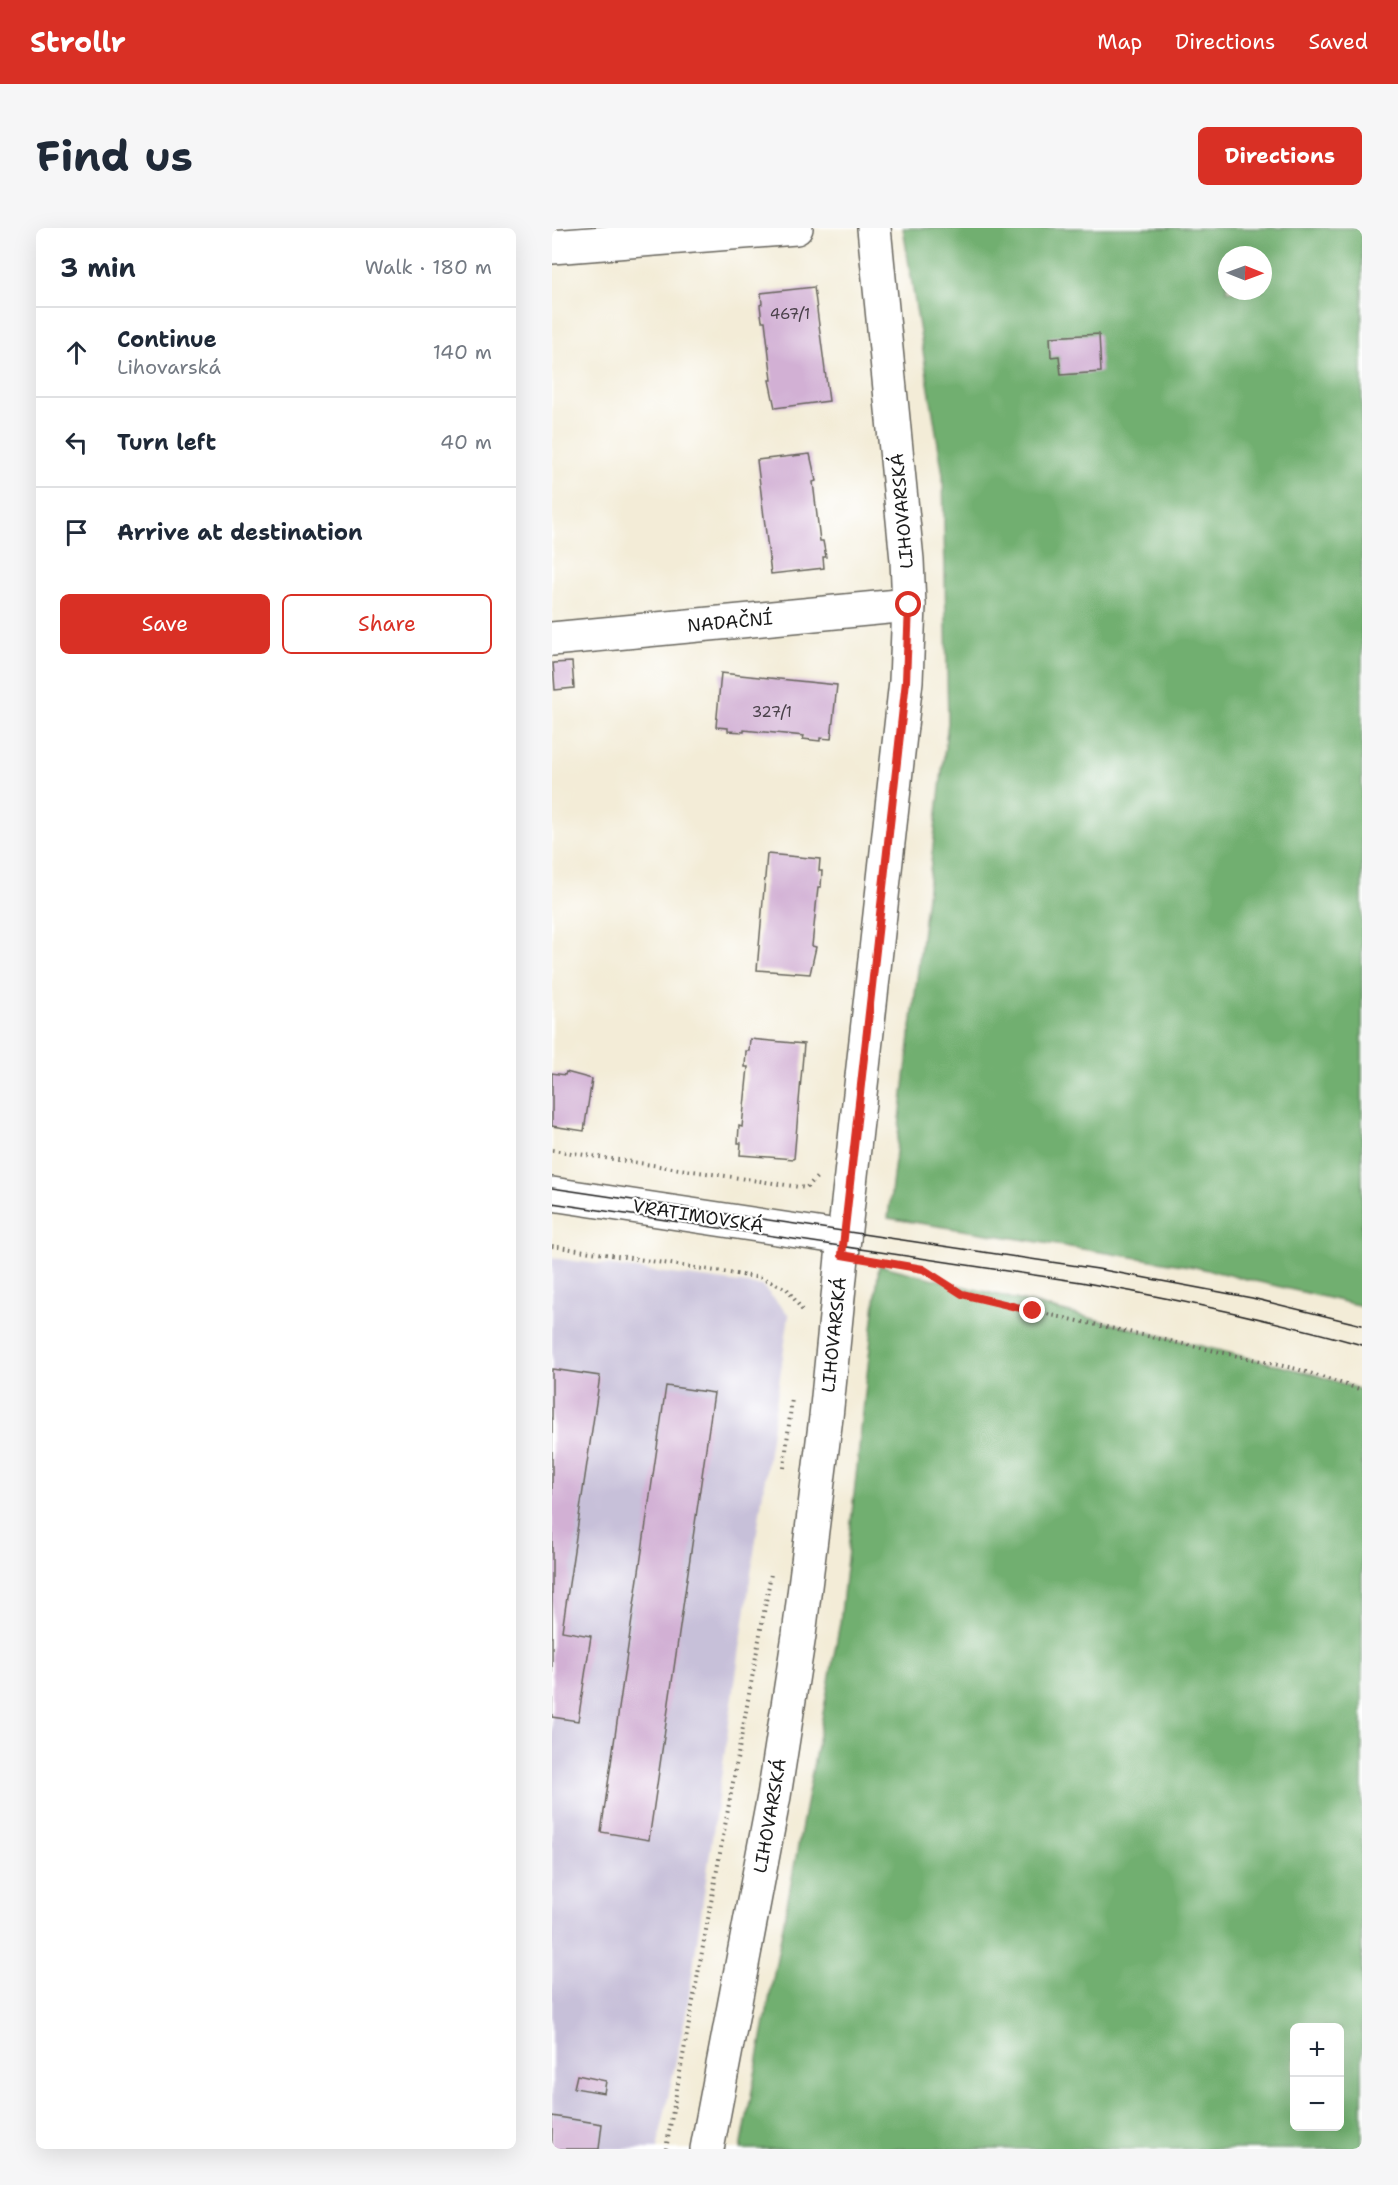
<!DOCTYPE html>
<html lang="en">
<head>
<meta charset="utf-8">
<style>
	body { margin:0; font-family:"Shantell Sans",sans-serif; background:#f6f6f7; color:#1f2937 }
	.controls { position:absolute; right:18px; bottom:18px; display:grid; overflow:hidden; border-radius:9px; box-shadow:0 6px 24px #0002 }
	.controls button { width:54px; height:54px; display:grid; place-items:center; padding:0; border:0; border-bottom:2px solid #e0e1e3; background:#fff; color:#1f2937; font:30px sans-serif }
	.compass { position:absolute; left:666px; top:18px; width:54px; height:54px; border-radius:50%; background:#fff; box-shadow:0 6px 24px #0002; rotate:91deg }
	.stop { position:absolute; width:18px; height:18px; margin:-14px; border:4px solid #d93025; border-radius:50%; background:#fff }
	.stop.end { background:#d93025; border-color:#fff; box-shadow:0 2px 6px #0008 }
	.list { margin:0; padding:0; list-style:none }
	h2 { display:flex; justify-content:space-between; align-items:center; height:78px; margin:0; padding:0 24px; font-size:26px }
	h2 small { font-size:20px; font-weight:400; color:#747a83 }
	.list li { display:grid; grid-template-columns:39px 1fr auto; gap:18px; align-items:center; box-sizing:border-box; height:90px; padding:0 24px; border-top:2px solid #e0e1e3 }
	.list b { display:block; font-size:22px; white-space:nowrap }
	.list p { margin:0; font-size:20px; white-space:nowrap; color:#747a83 }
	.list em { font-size:20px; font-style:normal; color:#747a83 }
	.actions { display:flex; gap:12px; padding:18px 24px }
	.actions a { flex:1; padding:14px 0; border:2px solid #d93025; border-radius:9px; text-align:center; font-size:21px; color:#d93025 }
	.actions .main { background:#d93025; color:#fff }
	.icon { flex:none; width:33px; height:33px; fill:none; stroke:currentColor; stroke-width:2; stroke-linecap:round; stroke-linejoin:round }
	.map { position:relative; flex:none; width:810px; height:1921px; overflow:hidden; border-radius:9px }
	header { display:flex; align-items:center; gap:36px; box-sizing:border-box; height:84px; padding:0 30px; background:#d93025; color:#fff }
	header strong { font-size:28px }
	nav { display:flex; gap:33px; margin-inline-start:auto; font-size:21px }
	.intro { display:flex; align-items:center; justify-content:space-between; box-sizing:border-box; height:144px; padding:0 36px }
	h1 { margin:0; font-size:42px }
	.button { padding:15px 27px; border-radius:9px; background:#d93025; color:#fff; font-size:21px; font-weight:700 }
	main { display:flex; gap:36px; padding:0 36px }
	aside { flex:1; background:#fff; border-radius:9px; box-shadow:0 6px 24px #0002 }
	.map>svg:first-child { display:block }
	.industrial { fill:#c7c0d9 }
	.forest { fill:#71af6f; stroke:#466646; stroke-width:1.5; fill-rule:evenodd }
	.building { fill:#d2b0d4 }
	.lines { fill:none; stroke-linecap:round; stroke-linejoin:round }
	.minor-casing { stroke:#67655d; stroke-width:36 }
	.tertiary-casing { stroke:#67655d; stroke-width:36 }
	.path { stroke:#67655d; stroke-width:4; stroke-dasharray:1.5 4.5; stroke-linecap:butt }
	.minor { stroke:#fff; stroke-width:33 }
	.tertiary { stroke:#fff; stroke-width:33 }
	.tram { stroke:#1c1c1c; stroke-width:1.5 }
	.route { stroke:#d93025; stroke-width:8 }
	.labels { text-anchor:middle; stroke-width:4.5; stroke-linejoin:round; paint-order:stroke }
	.number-label { font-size:15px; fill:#4a414a }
	.street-label { font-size:18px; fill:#1c1c1c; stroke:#fff }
</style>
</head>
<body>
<header>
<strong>Strollr</strong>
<nav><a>Map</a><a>Directions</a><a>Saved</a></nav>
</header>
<div class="intro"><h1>Find us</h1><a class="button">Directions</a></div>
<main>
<aside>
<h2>3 min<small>Walk · 180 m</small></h2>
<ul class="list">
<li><svg class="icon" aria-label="ahead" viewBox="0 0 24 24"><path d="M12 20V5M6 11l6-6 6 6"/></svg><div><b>Continue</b><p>Lihovarská</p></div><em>140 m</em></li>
<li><svg class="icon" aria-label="left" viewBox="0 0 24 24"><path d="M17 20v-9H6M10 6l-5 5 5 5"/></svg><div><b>Turn left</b></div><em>40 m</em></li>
<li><svg class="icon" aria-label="arrive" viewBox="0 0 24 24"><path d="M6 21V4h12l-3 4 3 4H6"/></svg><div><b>Arrive at destination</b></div></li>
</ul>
<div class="actions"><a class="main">Save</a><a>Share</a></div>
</aside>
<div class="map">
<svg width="810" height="1921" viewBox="0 0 810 1921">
	<rect width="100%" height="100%" fill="#fff"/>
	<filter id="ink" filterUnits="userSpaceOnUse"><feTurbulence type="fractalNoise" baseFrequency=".0167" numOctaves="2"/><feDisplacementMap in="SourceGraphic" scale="12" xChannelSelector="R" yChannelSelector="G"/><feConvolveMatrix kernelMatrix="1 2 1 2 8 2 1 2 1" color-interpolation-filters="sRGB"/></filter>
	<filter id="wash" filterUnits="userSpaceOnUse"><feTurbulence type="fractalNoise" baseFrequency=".008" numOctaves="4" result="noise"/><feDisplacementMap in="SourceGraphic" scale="24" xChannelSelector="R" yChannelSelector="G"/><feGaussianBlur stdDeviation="1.35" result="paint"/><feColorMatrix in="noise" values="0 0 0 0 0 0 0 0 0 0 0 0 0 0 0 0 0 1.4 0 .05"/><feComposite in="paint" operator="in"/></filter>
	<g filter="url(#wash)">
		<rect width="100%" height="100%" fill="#f3ecd7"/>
		<!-- industrial -->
		<path class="industrial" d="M0 1030 210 1058 237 1087 135 1781 105 1921H0Z"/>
		<!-- forest -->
		<g class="forest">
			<path d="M351 0H810V1078L643 1039 336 990 396 494 391 247ZM675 27H711V63H675Z"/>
			<path d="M327 1037 761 1146 810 1162V1921H189L288 1395ZM742 1800H788V1898H742Z"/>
		</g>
		<g id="blocks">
			<!-- building -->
			<g class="building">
				<path d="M262 59 277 173 223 180 217 152H220L213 93H210L208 77 210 76 209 65Z"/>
				<path d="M547 106 549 144 509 147 507 128 499 129 498 109Z"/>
				<path d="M258 226 264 253 261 254 268 313H271L274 329H271L272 340 219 346 205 232Z"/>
				<path d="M20 434 22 460 3 462 1 435Z"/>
				<path d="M169 445 285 457 279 511 268 510V513L251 511 252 508 192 502V504L176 503V500L164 499Z"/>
				<path d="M215 626 268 631 267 643H270L269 659H266L260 718 264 719 258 746 205 742Z"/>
				<path d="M198 811 252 816 242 931 188 927 189 915H186L187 898 190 899 196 839H193L194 823H197Z"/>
				<path d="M14 844 40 851 32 903 0 898V845L13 847Z"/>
				<path d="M0 1141 48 1148 10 1403 39 1408 26 1493 0 1489Z"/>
				<path d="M114 1158 162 1165 97 1612 49 1604Z"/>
				<path d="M25 1847 54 1853 52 1865 22 1860Z"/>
				<path d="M0 1888 50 1896 47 1921H0Z"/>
			</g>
		</g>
	</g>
	<g filter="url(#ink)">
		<use href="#blocks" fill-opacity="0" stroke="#67655d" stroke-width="1.5"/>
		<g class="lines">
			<!-- minor casing -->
			<g class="minor-casing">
				<g id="minor">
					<path d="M0 19 244 0"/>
					<path d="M0 411 357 377"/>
				</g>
			</g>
			<!-- tertiary casing -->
			<g class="tertiary-casing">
				<g id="tertiary">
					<path d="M0 966 292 1010"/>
					<path d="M155 1921 222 1568 247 1407 274 1189 291 1019 354 453 357 377 355 332 322 0"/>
				</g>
			</g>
			<!-- path -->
			<g class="path">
				<path d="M0 922 254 960 266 948"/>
				<path d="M0 1018 210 1050 235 1061 251 1083"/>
				<path d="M320 1032 371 1041 410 1066 481 1083 745 1141 810 1162"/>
				<path d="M232 1240 240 1170"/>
				<path d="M114 1921 219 1346"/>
			</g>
			<!-- minor -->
			<use href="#minor" class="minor"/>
			<!-- tertiary -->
			<use href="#tertiary" class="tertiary"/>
			<!-- tram -->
			<g class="tram">
				<path d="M0 960 546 1041 700 1070 810 1097"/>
				<path d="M0 975 529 1054C624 1071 717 1091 810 1117"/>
			</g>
		</g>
	</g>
	<g class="lines" filter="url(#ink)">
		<!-- route -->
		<path class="route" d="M357 377 354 453 290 1027 371 1041 410 1066 481 1083"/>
	</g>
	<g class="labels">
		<!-- number labels -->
		<g class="number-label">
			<text x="238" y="91">467/1</text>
			<text x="220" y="489">327/1</text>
		</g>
		<!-- street labels -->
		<g class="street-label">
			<text transform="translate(350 283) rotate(-95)" y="6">LIHOVARSKÁ</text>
			<text transform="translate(178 394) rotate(-5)" y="6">NADAČNÍ</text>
			<text transform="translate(146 988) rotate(9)" y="6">VRATIMOVSKÁ</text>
			<text transform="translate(282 1107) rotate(-84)" y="6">LIHOVARSKÁ</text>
			<text transform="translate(218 1588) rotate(-80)" y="6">LIHOVARSKÁ</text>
		</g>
	</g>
</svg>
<div class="controls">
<button>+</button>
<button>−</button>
</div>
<svg class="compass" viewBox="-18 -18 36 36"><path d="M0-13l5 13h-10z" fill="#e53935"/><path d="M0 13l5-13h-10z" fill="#747a83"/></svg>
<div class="stop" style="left:357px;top:377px"></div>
<div class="stop end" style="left:481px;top:1083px"></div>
</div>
</main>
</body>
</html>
